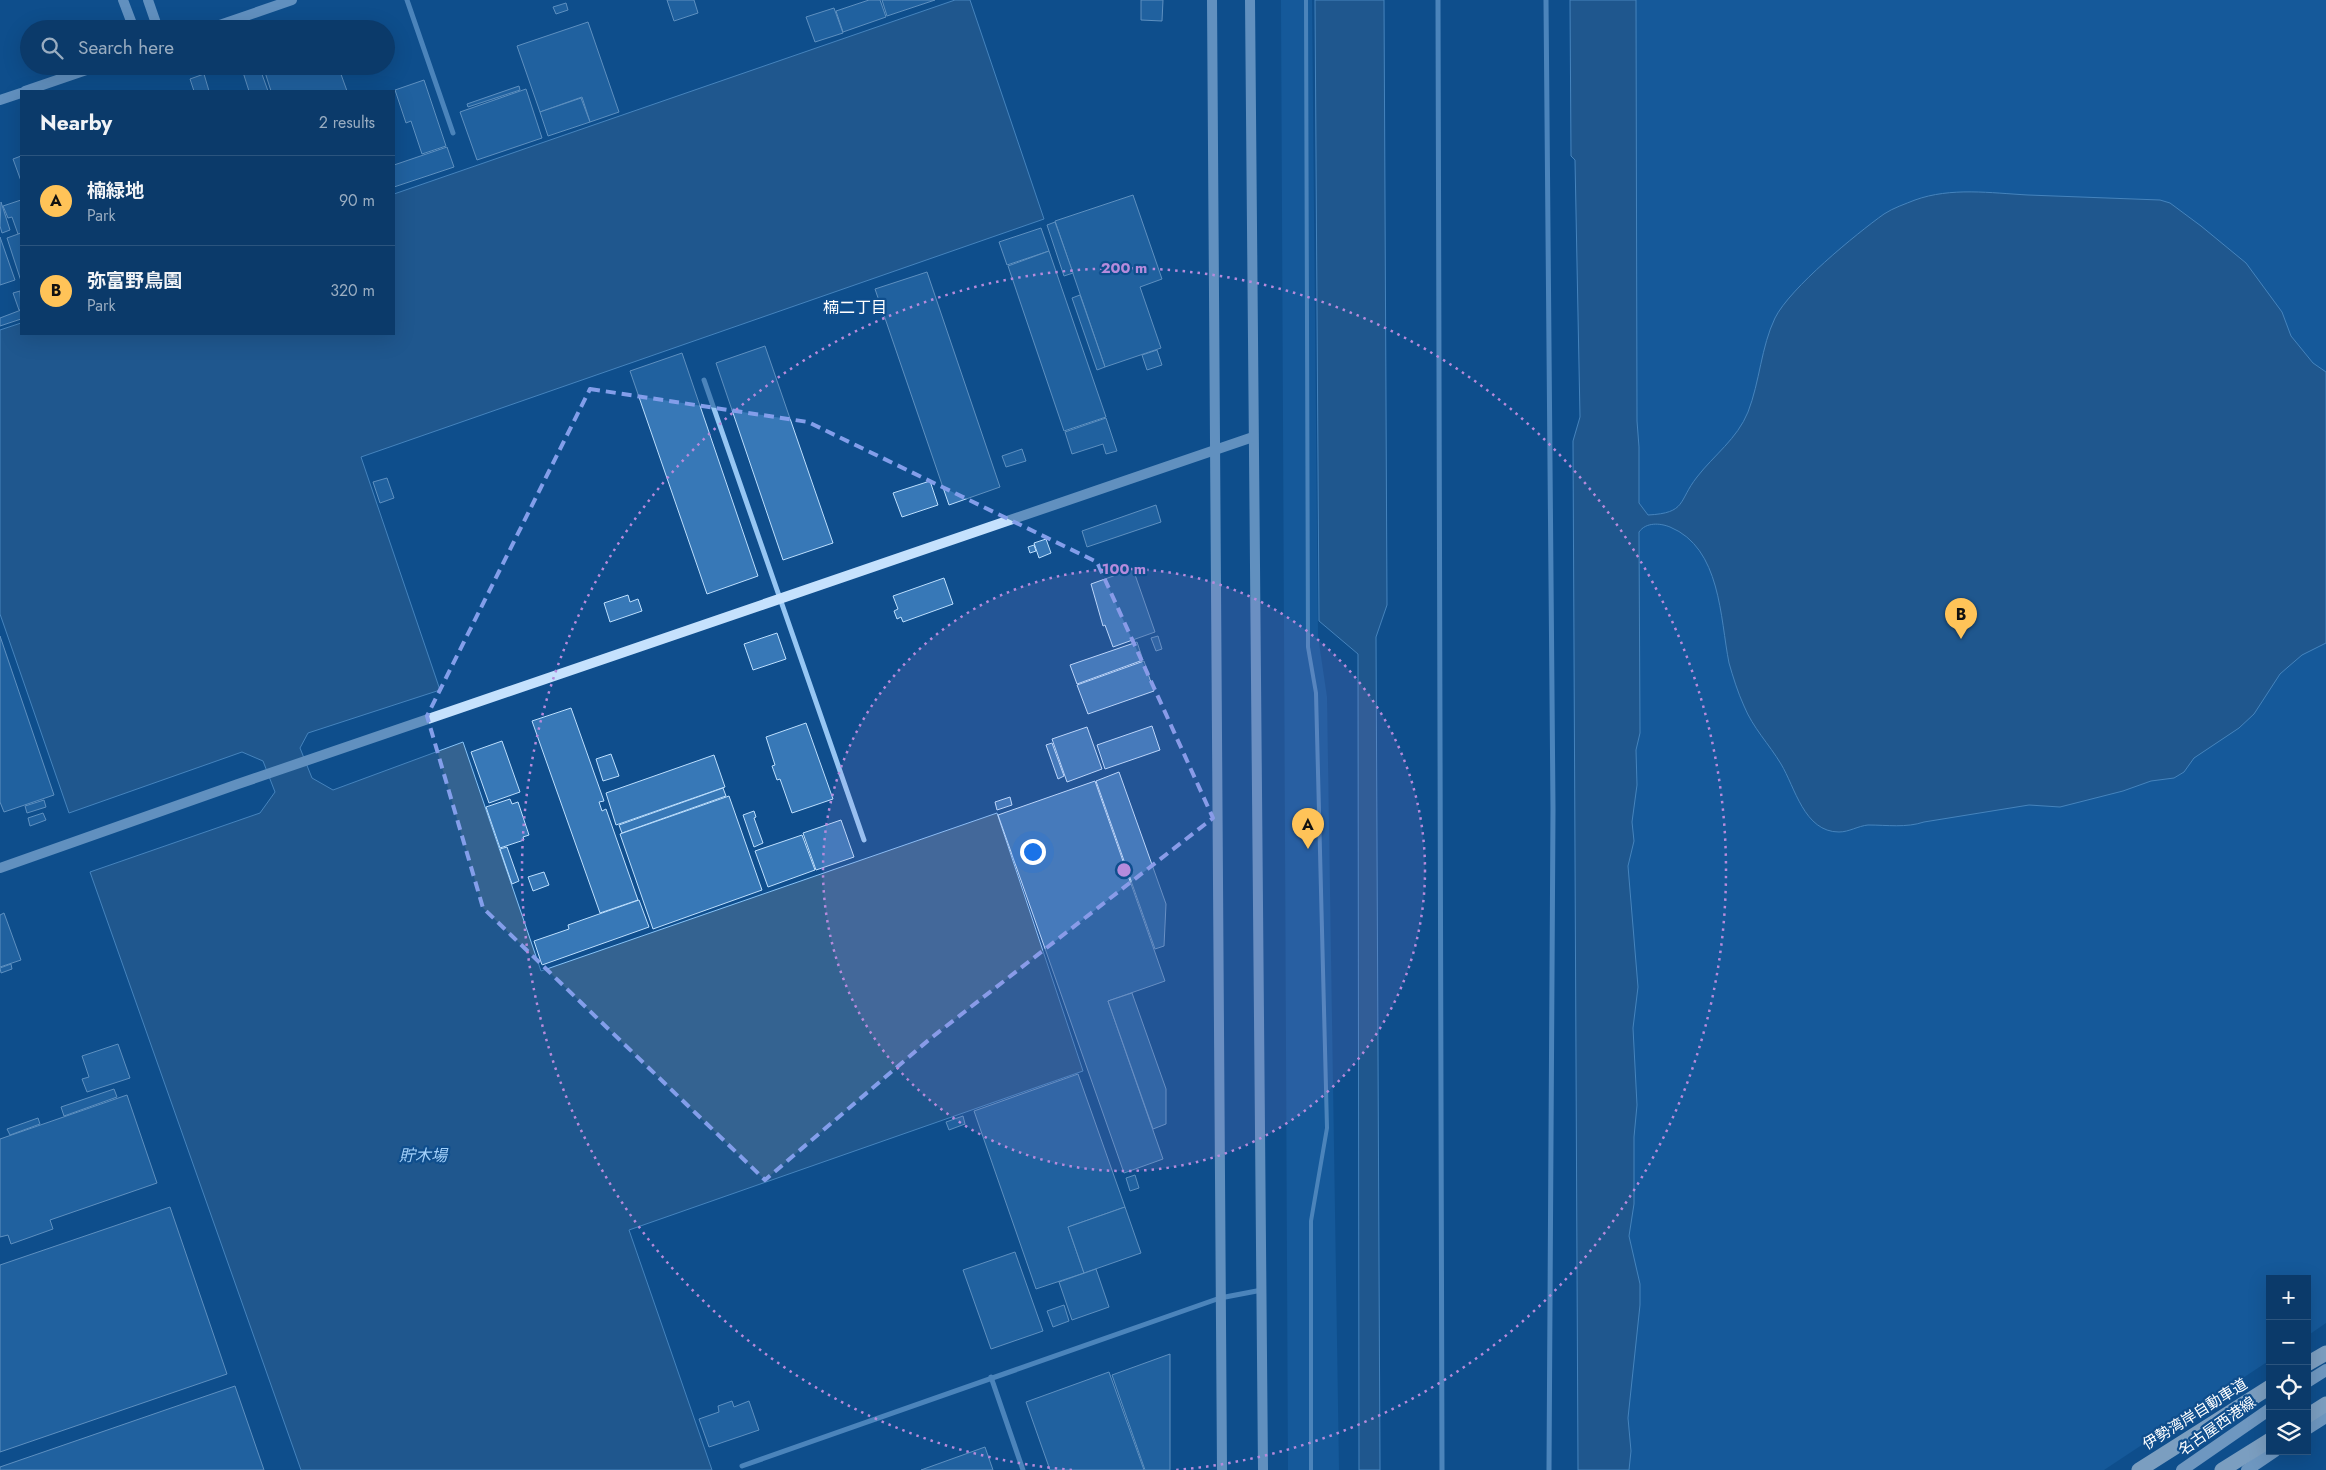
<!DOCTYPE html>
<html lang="en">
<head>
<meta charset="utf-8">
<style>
	body { margin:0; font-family:Jost,"Noto Sans JP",sans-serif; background:#144170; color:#f1f3f6 }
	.controls { position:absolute; right:15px; bottom:15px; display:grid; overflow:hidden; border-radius:0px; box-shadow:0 5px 20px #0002 }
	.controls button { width:45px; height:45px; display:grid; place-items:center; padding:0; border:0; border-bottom:1px solid #2b547e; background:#0b3a6a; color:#f1f3f6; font:25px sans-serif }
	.you { position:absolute; left:1032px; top:851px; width:18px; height:18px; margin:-12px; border:4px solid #fff; border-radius:50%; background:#1a73e8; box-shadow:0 0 0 8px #1a73e833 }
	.badge { display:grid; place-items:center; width:32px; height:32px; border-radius:50%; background:#ffc358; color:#111; font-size:16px; font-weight:700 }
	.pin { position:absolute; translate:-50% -41px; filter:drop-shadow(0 1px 2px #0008) }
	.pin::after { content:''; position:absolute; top:26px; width:18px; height:15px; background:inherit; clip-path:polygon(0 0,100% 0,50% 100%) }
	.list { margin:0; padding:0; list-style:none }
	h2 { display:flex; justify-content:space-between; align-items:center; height:65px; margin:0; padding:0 20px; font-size:21px }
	h2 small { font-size:16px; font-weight:400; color:#9aadc1 }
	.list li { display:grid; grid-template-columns:32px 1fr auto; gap:15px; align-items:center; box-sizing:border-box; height:90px; padding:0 20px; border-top:1px solid #2b547e }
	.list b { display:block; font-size:19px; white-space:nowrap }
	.list p { margin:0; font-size:16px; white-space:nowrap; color:#9aadc1 }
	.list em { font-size:16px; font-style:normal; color:#9aadc1 }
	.icon { flex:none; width:28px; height:28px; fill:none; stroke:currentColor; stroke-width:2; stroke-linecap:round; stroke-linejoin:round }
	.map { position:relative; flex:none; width:2326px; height:1470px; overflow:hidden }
	.search { position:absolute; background:#0b3a6a; box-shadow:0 5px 20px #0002; left:20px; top:20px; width:375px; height:55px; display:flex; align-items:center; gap:12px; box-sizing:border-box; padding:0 18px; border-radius:28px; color:#9aadc1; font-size:19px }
	.panel { position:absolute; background:#0b3a6a; box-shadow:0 5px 20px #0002; left:20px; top:90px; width:375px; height:245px; border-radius:0px }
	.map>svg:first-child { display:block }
	.green { fill:#1d67aa }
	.water { fill:#346391; stroke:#87c3f7 }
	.building { fill:#3778b7; stroke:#bddffe }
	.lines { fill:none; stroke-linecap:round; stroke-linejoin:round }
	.lane { stroke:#96c6f3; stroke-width:4 }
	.street { stroke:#96c6f3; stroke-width:5 }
	.secondary { stroke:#c5e1fd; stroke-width:10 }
	.primary { stroke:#e2efff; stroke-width:12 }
	.highway { stroke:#fff; stroke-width:15 }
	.marked { fill:none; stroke:#839eea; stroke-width:4; stroke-dasharray:10 6; stroke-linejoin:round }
	.ring { fill:none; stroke:#b68bdc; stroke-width:2.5; stroke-dasharray:2.5 5 }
	.labels { text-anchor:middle; stroke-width:4.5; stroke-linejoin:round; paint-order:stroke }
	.street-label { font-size:15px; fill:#fff; stroke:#0f4e8d }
	.neighbourhood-label { font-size:16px; fill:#fff; stroke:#0f4e8d }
	.water-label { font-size:16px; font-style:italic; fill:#a2d0fa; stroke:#0f4e8d }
	.centre { fill:#b68bdc; stroke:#0f4e8d; stroke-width:2.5 }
	.ring-label { font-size:15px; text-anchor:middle; font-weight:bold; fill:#b68bdc; stroke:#0f4e8d; stroke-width:4.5; stroke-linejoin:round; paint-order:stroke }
</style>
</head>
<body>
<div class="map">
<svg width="2326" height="1470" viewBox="0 0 2326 1470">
	<rect width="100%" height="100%" fill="#0f4e8d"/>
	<!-- green -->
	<g class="green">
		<path d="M1281 0H1312L1318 636 1327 697 1339 1470H1288Z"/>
		<path d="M1593 0H2326V1323L2307 1336V1279H2270V1360L2104 1470H1599Z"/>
	</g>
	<!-- water -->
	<g class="water">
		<path d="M955 0H970L1044 219 361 457 440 690 308 733 300 748 312 778 333 790 463 742 541 971 997 813 1083 1071 629 1230 712 1470H301L90 872 260 813 275 792 263 761 242 752 69 813 0 614V330L21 323V334H394V194Z"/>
		<path d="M1315 0H1384L1387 605 1376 637 1380 1470H1359L1358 654 1319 621Z"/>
		<path d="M1570 0H1636L1637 421 1639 447V503L1648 515C1687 513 1678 501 1697 477 1714 455 1737 439 1748 412 1760 381 1761 347 1775 318 1790 288 1856 234 1884 214 1893 208 1905 204 1915 200 1951 187 1991 193 2028 195 2072 197 2116 198 2160 200L2170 203 2201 226 2246 263 2282 312 2291 336 2313 363 2326 372V643L2302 655 2288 667 2280 674 2254 714 2239 728 2194 758 2184 772 2174 778 2151 781 2123 791 2060 807 2029 805 1924 822C1906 828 1887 825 1868 825 1858 826 1849 832 1839 832 1804 832 1795 787 1781 764 1769 744 1753 728 1744 706 1738 693 1733 677 1729 663 1720 618 1721 548 1670 527 1660 523 1646 522 1639 532L1640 733 1636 750 1637 785 1632 822 1634 841 1628 866 1638 987 1633 1028 1637 1105 1634 1137V1204L1629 1236 1640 1284V1305L1628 1418 1631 1451 1629 1470H1578L1573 441 1580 417 1575 160 1571 156Z"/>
	</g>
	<!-- building -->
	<g class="building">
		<path d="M667 0H694L698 13 674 21Z"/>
		<path d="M869 0H880L886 17 843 32 836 11Z"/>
		<path d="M882 0H935L887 16Z"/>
		<path d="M1141 0H1163L1162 21 1141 20Z"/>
		<path d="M566 3 568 10 556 14 553 7Z"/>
		<path d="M834 8 843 33 815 42 806 17Z"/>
		<path d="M588 22 619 112 590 122 582 97 540 112 517 46Z"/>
		<path d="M241 66H259L268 91H249Z"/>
		<path d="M263 66H338L347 91H271Z"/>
		<path d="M204 74 209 91H194L190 79Z"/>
		<path d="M424 80 446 146 422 154 411 121 406 123 395 90Z"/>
		<path d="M519 86 520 90 468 107 467 104Z"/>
		<path d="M526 89 542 138 477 160 460 112Z"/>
		<path d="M581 98 590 122 548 136 540 112Z"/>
		<path d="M447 147 454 167 394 187V165Z"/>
		<path d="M21 156V181L13 159Z"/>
		<path d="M1133 195 1162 279 1140 287 1161 348 1105 367 1055 221Z"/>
		<path d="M21 200V233L18 234 12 217 8 218 3 206Z"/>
		<path d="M1 202 10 230 2 233 0 226Z"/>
		<path d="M1055 222 1073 273 1064 276 1047 225Z"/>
		<path d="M1041 228 1049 251 1007 265 999 242Z"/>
		<path d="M21 233V281L7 238Z"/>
		<path d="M0 237 15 280 0 285Z"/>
		<path d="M1049 251 1106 417 1064 431 1008 266Z"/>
		<path d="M927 272 1000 487 949 505 875 289Z"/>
		<path d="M20 291 21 310H19L13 293Z"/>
		<path d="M1080 295 1105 367 1097 370 1072 298Z"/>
		<path d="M21 310V319L0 326V318Z"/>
		<path d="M765 346 833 543 783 560 716 363Z"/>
		<path d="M1157 350 1162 365 1147 370 1142 355Z"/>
		<path d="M682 353 758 576 707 594 630 371Z"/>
		<path d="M1106 418 1117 451 1106 454 1103 444 1072 454 1065 432Z"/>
		<path d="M1022 449 1026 461 1006 467 1002 456Z"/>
		<path d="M387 478 394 498 380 503 373 482Z"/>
		<path d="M930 481 938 505 902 517 893 493Z"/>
		<path d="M1156 505 1161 522 1087 547 1082 531Z"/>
		<path d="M1046 539 1051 553 1039 558 1034 543Z"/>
		<path d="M1034 545 1036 551 1030 553 1028 547Z"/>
		<path d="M1133 569 1155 632 1113 647 1105 625 1103 626 1091 584Z"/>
		<path d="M944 578 953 604 903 622 901 617 897 619 894 611 898 609 893 596Z"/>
		<path d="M628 595 630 602 638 599 642 611 610 622 604 603Z"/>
		<path d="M777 633 786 659 753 670 744 644Z"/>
		<path d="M0 636 54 795 4 812 0 802Z"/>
		<path d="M1158 636 1162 649 1156 651 1151 638Z"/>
		<path d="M1137 642 1143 660 1077 684 1070 665Z"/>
		<path d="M1144 661 1154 691 1088 714 1077 685Z"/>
		<path d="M571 708 604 801 599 802 602 811 606 809 638 900 600 913 532 721Z"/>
		<path d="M806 723 833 799 792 813 780 779 777 780 772 766 775 765 766 737Z"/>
		<path d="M1152 726 1160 750 1105 769 1097 745Z"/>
		<path d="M1087 727 1102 769 1067 782 1052 739Z"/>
		<path d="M502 741 520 792 489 803 471 752Z"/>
		<path d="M1052 743 1064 776 1058 779 1046 745Z"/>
		<path d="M611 754 619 776 603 781 596 759Z"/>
		<path d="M714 755 725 787 616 825 606 793Z"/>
		<path d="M1119 772 1166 904 1164 946 1155 949 1096 781Z"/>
		<path d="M1095 781 1165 981 1108 1001 1163 1159 1124 1173 998 815Z"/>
		<path d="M723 788 726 796 622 833 619 825Z"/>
		<path d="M729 796 762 890 653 929 620 834Z"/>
		<path d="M1010 797 1012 805 997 810 995 802Z"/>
		<path d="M510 799 512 804 518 802 529 835 523 837 524 840 500 848 486 807Z"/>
		<path d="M44 800 46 807 27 813 25 806Z"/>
		<path d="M754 811 756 817 754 818 763 843 754 847 743 815Z"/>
		<path d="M43 813 46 820 30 826 28 818Z"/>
		<path d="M841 820 854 857 816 870 803 833Z"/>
		<path d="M802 835 815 870 768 887 755 851Z"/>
		<path d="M507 847 519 881 512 884 500 849Z"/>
		<path d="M544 872 549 885 533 891 528 877Z"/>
		<path d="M639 900 649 927 542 965 534 941 569 929 568 925Z"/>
		<path d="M4 913 21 960 0 967V915Z"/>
		<path d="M11 964 12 969 1 973 0 968Z"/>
		<path d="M1132 993 1166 1089V1124L1153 1129 1108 1001Z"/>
		<path d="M118 1044 130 1078 87 1092 82 1079 89 1077 82 1056Z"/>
		<path d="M1078 1074 1125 1207 1068 1227 1084 1273 1036 1289 974 1111Z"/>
		<path d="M114 1089 117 1097 64 1116 61 1107Z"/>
		<path d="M127 1095 157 1183 50 1220 53 1229 11 1244 8 1235 0 1237V1139Z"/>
		<path d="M963 1116 965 1124 949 1130 946 1122Z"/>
		<path d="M38 1118 40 1124 10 1135 7 1129Z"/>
		<path d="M1135 1175 1139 1188 1130 1191 1126 1178Z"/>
		<path d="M170 1207 227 1374 0 1452V1265Z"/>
		<path d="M1125 1207 1141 1253 1084 1273 1068 1227Z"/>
		<path d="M1015 1252 1043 1331 991 1349 963 1270Z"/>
		<path d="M1096 1269 1109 1307 1072 1320 1059 1282Z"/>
		<path d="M1064 1305 1069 1321 1053 1327 1047 1311Z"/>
		<path d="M1170 1354V1470H1145L1112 1375Z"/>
		<path d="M1109 1372 1144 1470H1050L1026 1402Z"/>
		<path d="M235 1386 264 1470H0V1467Z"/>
		<path d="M732 1401 734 1407 749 1401 759 1430 709 1447 699 1419 719 1412 718 1406Z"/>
		<path d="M985 1447 993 1470H921Z"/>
	</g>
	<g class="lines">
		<!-- lane -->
		<path class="lane" d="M1306 0 1308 647 1316 693 1327 1128 1311 1221V1470"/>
		<!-- street -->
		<g class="street">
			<path d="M407 0 453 133"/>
			<path d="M1438 0 1442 1470"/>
			<path d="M1546 0 1553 809 1549 1470"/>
			<path d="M704 380 864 840"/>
			<path d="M991 1377 1023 1470"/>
			<path d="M742 1466 1220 1298 1262 1290"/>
		</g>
		<!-- secondary -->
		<g class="secondary">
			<path d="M123 0 134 29"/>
			<path d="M148 0 158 29"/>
			<path d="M1212 0 1222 1470"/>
			<path d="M1250 0 1263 1470"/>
			<path d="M208 29 292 0"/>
			<path d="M25 91 98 66"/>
			<path d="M0 100 21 93"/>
			<path d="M0 868 238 784 1253 437"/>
		</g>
		<!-- primary -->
		<g class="primary">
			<path d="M2307 1382 2326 1370"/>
			<path d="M2307 1429 2326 1417"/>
			<path d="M2182 1470 2270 1409"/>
			<path d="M2247 1470 2275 1451"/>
		</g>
		<!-- highway -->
		<g class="highway">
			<path d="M2307 1364 2326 1353"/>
			<path d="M2307 1416 2326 1404"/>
			<path d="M2139 1470 2270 1387"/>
			<path d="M2222 1470 2270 1440"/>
		</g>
	</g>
	<!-- marked area -->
	<path d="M0 0H2326V1470H0ZM590 389 808 422 1097 562 1213 818 931 1038 765 1180 483 908 427 716Z" fill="#0f4e8d" fill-opacity=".55" fill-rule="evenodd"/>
	<path class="marked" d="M590 389 808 422 1097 562 1213 818 931 1038 765 1180 483 908 427 716Z"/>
	<!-- distance rings -->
	<circle cx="1124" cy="870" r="301" fill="#b68bdc" fill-opacity=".12"/>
	<g class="ring">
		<circle cx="1124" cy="870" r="301"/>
		<path d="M1072 1470A602 602 0 1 1 1176 1470"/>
	</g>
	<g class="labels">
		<!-- street labels -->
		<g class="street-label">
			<text transform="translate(2195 1414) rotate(-32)" y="5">伊勢湾岸自動車道</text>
			<text transform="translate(2217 1426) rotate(-35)" y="5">名古屋西港線</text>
		</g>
		<!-- neighbourhood labels -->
		<g class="neighbourhood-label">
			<text x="855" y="313">楠二丁目</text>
		</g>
		<!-- water labels -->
		<g class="water-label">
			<text x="423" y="1161">貯木場</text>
		</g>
	</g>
	<circle cx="1124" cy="870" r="8" class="centre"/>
	<g class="ring-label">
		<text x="1124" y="273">200 m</text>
		<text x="1124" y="574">100 m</text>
	</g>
</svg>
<div class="controls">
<button>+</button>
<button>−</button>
<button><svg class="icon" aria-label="locate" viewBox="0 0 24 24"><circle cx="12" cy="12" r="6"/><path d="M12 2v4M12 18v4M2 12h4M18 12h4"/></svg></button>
<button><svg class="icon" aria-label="layers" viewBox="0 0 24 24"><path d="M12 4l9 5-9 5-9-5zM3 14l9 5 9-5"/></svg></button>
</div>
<div class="you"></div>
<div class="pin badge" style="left:1308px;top:849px">A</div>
<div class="pin badge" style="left:1961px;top:639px">B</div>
<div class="search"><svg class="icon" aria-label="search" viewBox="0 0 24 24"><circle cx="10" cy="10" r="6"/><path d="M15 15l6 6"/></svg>Search here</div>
<section class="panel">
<h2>Nearby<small>2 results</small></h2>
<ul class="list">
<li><span class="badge">A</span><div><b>楠緑地</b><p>Park</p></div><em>90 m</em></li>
<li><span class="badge">B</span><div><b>弥富野鳥園</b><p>Park</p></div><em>320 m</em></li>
</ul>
</section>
</div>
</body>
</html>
